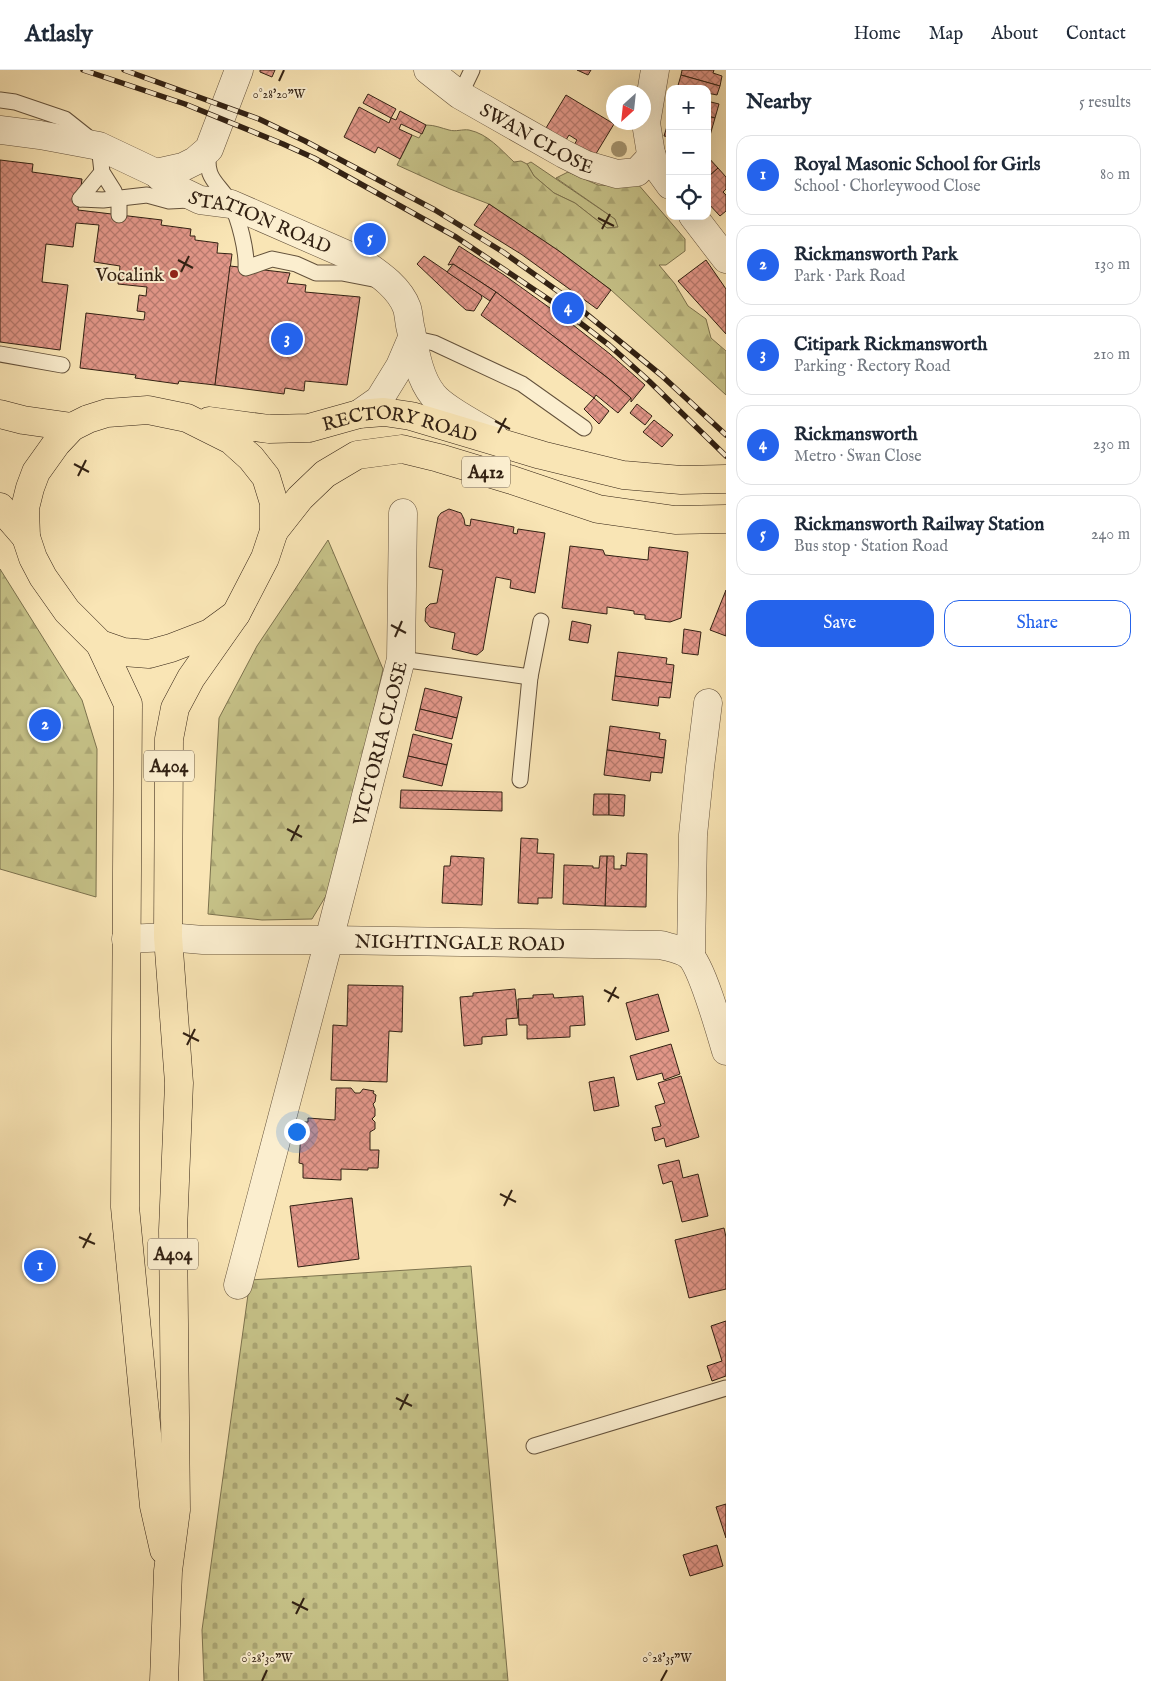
<!DOCTYPE html>
<html lang="en">
<head>
<meta charset="utf-8">
<style>
	body { margin:0; font-family:"IM FELL English",serif; background:#f6f6f7; color:#1f2937 }
	.controls { position:absolute; right:15px; top:15px; display:grid; overflow:hidden; border-radius:10px; box-shadow:0 5px 20px #0002 }
	.controls button { width:45px; height:45px; display:grid; place-items:center; padding:0; border:0; border-bottom:1px solid #e0e1e3; background:#fff; color:#1f2937; font:25px sans-serif }
	.compass { position:absolute; left:606px; top:15px; width:45px; height:45px; border-radius:50%; background:#fff; box-shadow:0 5px 20px #0002; rotate:207deg }
	.you { position:absolute; left:296px; top:1061px; width:18px; height:18px; margin:-12px; border:4px solid #fff; border-radius:50%; background:#1a73e8; box-shadow:0 0 0 8px #1a73e833 }
	.badge { display:grid; place-items:center; width:32px; height:32px; border-radius:50%; background:#2563eb; color:#fff; font-size:16px; font-weight:700 }
	.pin { position:absolute; translate:-50% -50%; border:2px solid #fff; box-shadow:0 1px 5px #0006 }
	.list { margin:0; padding:0; list-style:none }
	h2 { display:flex; justify-content:space-between; align-items:center; height:65px; margin:0; padding:0 20px; font-size:21px }
	h2 small { font-size:16px; font-weight:400; color:#747a83 }
	.list li { display:grid; grid-template-columns:32px 1fr auto; gap:15px; align-items:center; box-sizing:border-box; height:80px; margin:0 10px 10px; padding:0 10px; border:1px solid #e0e1e3; border-radius:15px }
	.list b { display:block; font-size:19px; white-space:nowrap }
	.list p { margin:0; font-size:16px; white-space:nowrap; color:#747a83 }
	.list em { font-size:16px; font-style:normal; color:#747a83 }
	.actions { display:flex; gap:10px; padding:15px 20px }
	.actions a { flex:1; padding:11px 0; border:1px solid #2563eb; border-radius:15px; text-align:center; font-size:18px; color:#2563eb }
	.actions .main { background:#2563eb; color:#fff }
	.icon { flex:none; width:28px; height:28px; fill:none; stroke:currentColor; stroke-width:2; stroke-linecap:round; stroke-linejoin:round }
	.map { position:relative; flex:none; width:726px; height:1611px; overflow:hidden }
	header { display:flex; align-items:center; gap:30px; box-sizing:border-box; height:70px; padding:0 25px; background:#fff; border-bottom:1px solid #e0e1e3 }
	header strong { font-size:24px }
	nav { display:flex; gap:28px; margin-inline-start:auto; font-size:18px }
	main { display:flex }
	aside { flex:1; background:#fff }
	.map>svg:first-child { display:block }
	.green { fill:#c6c288; stroke:#7c724e }
	.forest { fill:url(#forest-firs); stroke:#7c724e }
	.cemetery { fill:url(#cemetery-stones); stroke:#7c724e }
	.building { fill:url(#building-cross-hatch); stroke:#322113 }
	.lines { fill:none; stroke-linecap:round; stroke-linejoin:round }
	.service-casing { stroke:#64523c; stroke-width:17 }
	.minor-casing { stroke:#64523c; stroke-width:29 }
	.primary-casing { stroke:#322113; stroke-width:29 }
	.service { stroke:#fbeecf; stroke-width:15 }
	.minor { stroke:#fbeecf; stroke-width:28 }
	.primary { stroke:#f9e5b5; stroke-width:28 }
	.rail-casing { stroke:#322113; stroke-width:5.5 }
	.rail { stroke:#fbeecf; stroke-width:4; stroke-dasharray:11; stroke-linecap:butt }
	.tree { fill:#a4946f }
	.ticks { fill:none; stroke:#322113; stroke-width:2 }
	.poi-dot { fill:#8f2418; stroke:#fbeecf; stroke-width:2 }
	.labels { text-anchor:middle; stroke-width:4; stroke-linejoin:round; paint-order:stroke }
	.shield { fill:#fbeecf; stroke:#6e5e4b; stroke-width:1 }
	.shield-label { font-size:18px; font-weight:bold; fill:#322113 }
	.street-label { font-size:19px; fill:#322113; stroke:#fbeecf }
	.poi-label { font-size:19px; fill:#322113; stroke:#fbeecf; text-anchor:end }
	.ticks-label { font-size:12px; text-anchor:middle; fill:#322113; stroke:#fbeecf; stroke-width:4; stroke-linejoin:round; paint-order:stroke }
</style>
</head>
<body>
<header>
<strong>Atlasly</strong>
<nav><a>Home</a><a>Map</a><a>About</a><a>Contact</a></nav>
</header>
<main>
<div class="map">
<svg width="726" height="1611" viewBox="0 0 726 1611">
	<defs>
		<pattern id="forest-firs" width="22" height="20" patternUnits="userSpaceOnUse" patternTransform="scale(1.25)"><rect width="22" height="20" fill="#c6c288"/><path d="M5 1l3.5 6h-7zM16 11l3.5 6h-7z" fill="#aba674"/></pattern>
		<pattern id="cemetery-stones" width="16" height="16" patternUnits="userSpaceOnUse" patternTransform="scale(1.25)"><rect width="16" height="16" fill="#c6c288"/><path d="M2 7V4a2 2 0 0 1 4 0v3zM10 15v-3a2 2 0 0 1 4 0v3z" fill="#aba674"/></pattern>
		<pattern id="building-cross-hatch" width="8" height="8" patternUnits="userSpaceOnUse" patternTransform="scale(1.25)"><rect width="8" height="8" fill="#e19688"/><path d="M0 0l8 8M0 8l8-8" fill="none" stroke="#b77a6e"/></pattern>
	</defs>
	<rect width="100%" height="100%" fill="#f9e5b5"/>
	<filter id="stains"><feTurbulence type="fractalNoise" baseFrequency=".004" numOctaves="4"/><feColorMatrix values="0 0 0 0 .2 0 0 0 0 .09 0 0 0 0 .02 0 0 0 .5 -.17"/></filter>
	<radialGradient id="worn" r=".72"><stop offset=".6" stop-color="#630" stop-opacity="0"/><stop offset="1" stop-color="#630" stop-opacity=".3"/></radialGradient>
	<!-- green -->
	<path class="green" d="M531 92 615 149 619 157 607 158 575 133 554 123 534 106 527 94Z"/>
	<!-- forest -->
	<g class="forest">
		<path d="M426 55C435 55 441 58 449 60 456 62 462 59 469 60 488 64 500 79 514 92L521 91 527 94 534 106 554 123 575 133 607 158 618 157 615 149 556 108 568 102 598 115 620 116 637 113 685 169V181L666 195H659L675 214 688 236 706 249 711 268 726 281V325L611 220 559 181 489 134 450 119 397 95 412 65 419 68Z"/>
		<path d="M328 470 383 599 336 809 312 849 262 850 208 844 219 648 257 576Z"/>
		<path d="M0 499 82 630 97 679 96 827 0 799Z"/>
	</g>
	<!-- cemetery -->
	<path class="cemetery" d="M471 1196 508 1611H204L202 1560 250 1210Z"/>
	<!-- building -->
	<g class="building">
		<path d="M260 0H275L272 7 260 2Z"/>
		<path d="M577 0H591L588 5Z"/>
		<path d="M682 0H714L713 3 722 6 720 16 681 5Z"/>
		<path d="M681 5 720 16 717 25 707 23V19H677Z"/>
		<path d="M368 24 396 39 391 48 363 33Z"/>
		<path d="M566 25 614 54 594 87 574 75 577 70 569 65 566 70 546 58Z"/>
		<path d="M707 31 719 34 715 48 707 46Z"/>
		<path d="M359 37 389 53 391 48 396 50 400 41 426 55 422 64 401 54 399 59 412 65 400 89 378 77 375 83 344 67Z"/>
		<path d="M707 46 715 48 711 62 707 61Z"/>
		<path d="M669 50 670 51V67L664 66Z"/>
		<path d="M707 61 711 62 707 77Z"/>
		<path d="M707 86 718 98 707 108Z"/>
		<path d="M0 90 33 94 32 102 82 109 78 140 162 150 161 155 191 159 190 166H195V170L218 173 217 183 232 184 215 315 179 311 178 314 135 308 136 305 80 298 86 243 144 250 145 242 137 241 139 225 146 226 147 217 118 214 120 196 94 192 99 155 76 153 73 177 46 174 42 212 68 215 60 280 0 272Z"/>
		<path d="M718 98 726 107V119L723 122 726 125V141L720 146 707 132V108Z"/>
		<path d="M489 134 559 181 611 220 597 239 521 184 474 155Z"/>
		<path d="M459 176 504 205 568 251 610 284 645 315 631 332V328L609 309 496 222 453 194 448 195Z"/>
		<path d="M424 186 481 225 482 228 474 241 466 240 458 233 417 194Z"/>
		<path d="M706 190 726 219V264L678 211Z"/>
		<path d="M453 194 496 222 490 231 447 202Z"/>
		<path d="M230 196 290 203 287 213 306 215 305 222 360 227 347 315 305 311 304 321 285 318 284 324 215 315Z"/>
		<path d="M496 222 609 309 631 328 618 343 596 325 594 328 481 245Z"/>
		<path d="M594 328 609 341 599 354 584 339Z"/>
		<path d="M637 334 652 346 645 355 630 343Z"/>
		<path d="M654 350 673 365 662 377 643 362Z"/>
		<path d="M449 439 461 443 464 449 465 455 470 456 471 449 514 457 513 463 517 464 518 459 545 463 535 523 510 518 511 510 496 507 483 580 477 585 452 579 455 563 430 557 425 551 426 538 430 534 437 533 443 500 429 497 438 447 441 443Z"/>
		<path d="M570 476 603 480 605 485 648 490 649 477 688 482 681 548 670 552 645 549V545L634 544V541L607 537V544L562 538Z"/>
		<path d="M726 520V566L710 560Z"/>
		<path d="M572 551 591 555 588 573 569 570Z"/>
		<path d="M684 559 701 562 698 585 682 583Z"/>
		<path d="M618 582 667 588 666 594 674 595 672 613 615 606Z"/>
		<path d="M615 606 672 613 670 628 659 627 658 636 612 630Z"/>
		<path d="M425 618 462 627 457 648 420 639Z"/>
		<path d="M420 639 457 648 452 669 415 660Z"/>
		<path d="M610 656 660 663 659 669 666 670 664 688 607 680Z"/>
		<path d="M413 664 452 674 447 695 408 686Z"/>
		<path d="M607 680 664 688 662 703 651 702 650 711 604 705Z"/>
		<path d="M408 686 447 695 442 716 403 707Z"/>
		<path d="M401 720 502 722V741L400 738Z"/>
		<path d="M594 724H609V745H593Z"/>
		<path d="M609 724 625 725 624 746 609 745Z"/>
		<path d="M521 768 538 769 537 783 554 784 552 828H538V834L518 833Z"/>
		<path d="M627 783 647 784 646 837 605 836 607 786H614V799H621V795L626 796Z"/>
		<path d="M451 786 484 788 482 835 442 833 444 796H450Z"/>
		<path d="M600 786H607L605 836 563 834 564 795 593 796V798H599Z"/>
		<path d="M348 915 403 916 402 962 389 961 387 1012 331 1010 333 955 347 956Z"/>
		<path d="M515 919 518 948 506 949 507 965 482 967V974L464 976 460 927 473 926V923Z"/>
		<path d="M553 924 554 928 583 926 585 955 570 956V967L527 969V955H519L518 929 533 928V925Z"/>
		<path d="M658 924 669 961 636 970 626 933Z"/>
		<path d="M671 974 680 1004 664 1010 662 1003 637 1010 630 986Z"/>
		<path d="M681 1006 699 1067 666 1077 664 1068 655 1071 652 1058 661 1056 655 1036 665 1033 658 1013Z"/>
		<path d="M614 1007 619 1036 594 1041 589 1012Z"/>
		<path d="M336 1018H351L355 1023H360L363 1019 374 1021 373 1023 376 1025 375 1032 373 1034 375 1039V1046L372 1049 375 1052V1059L370 1062V1080H379L378 1098H368V1100L341 1099V1110L303 1108V1094L299 1093 301 1061H304V1052H308V1048L335 1050Z"/>
		<path d="M679 1090 683 1108 698 1104 708 1146 682 1152 672 1111 663 1114 658 1095Z"/>
		<path d="M352 1128 359 1189 298 1197 290 1136Z"/>
		<path d="M724 1158 726 1167V1219L689 1228 675 1170Z"/>
		<path d="M726 1251V1306L712 1311 707 1296 722 1291 711 1256Z"/>
		<path d="M726 1434V1468L716 1437Z"/>
		<path d="M717 1475 723 1496 690 1506 683 1485Z"/>
	</g>
	<g class="lines">
		<!-- service casing -->
		<g class="service-casing">
			<g id="service">
				<path d="M460 25 472 0"/>
				<path d="M0 30 15 32 65 49 99 76 102 102 114 121 119 135V145"/>
				<path d="M209 79C204 111 218 111 231 134 239 149 247 181 246 198L272 189 296 194 316 203H342L378 210"/>
				<path d="M80 129 103 130 147 125 169 131 189 130"/>
				<path d="M80 129 102 102"/>
				<path d="M412 268 434 273 522 314 584 358"/>
				<path d="M0 284 62 295"/>
				<path d="M401 589 530 607 541 551"/>
				<path d="M520 710 530 607"/>
				<path d="M534 1376 726 1318"/>
			</g>
		</g>
		<!-- minor casing -->
		<g class="minor-casing">
			<g id="minor">
				<path id="s1" d="M428 0 460 25 564 84 586 95 617 104 637 102 652 86"/>
				<path d="M655 0 646 53 652 90 670 115"/>
				<path id="s2" d="M0 60 40 65 99 76 156 103 169 115 200 130 231 134 359 190C376 202 399 216 407 238 409 245 409 253 411 260 415 281 419 308 433 325 444 339 476 355 493 365"/>
				<path d="M156 103 183 97 195 91 209 79 239 0"/>
				<path d="M693 146 726 189"/>
				<path d="M359 344 379 330 400 296 412 268"/>
				<path id="s3" d="M126 869 168 867 203 870H329L661 875C671 878 682 879 690 886 701 894 721 964 726 981"/>
				<path d="M691 886 693 765 700 697 708 633"/>
				<path id="s4" d="M238 1215 329 870 401 589 403 443"/>
			</g>
		</g>
		<!-- primary casing -->
		<g class="primary-casing">
			<g id="primary">
				<path d="M148 340 187 348 231 370 251 388 266 407 274 433V461L265 488 236 544 210 563 171 578 149 584 123 582 100 574 67 541 43 507 33 488 26 467 25 438 30 418 36 402 56 374 72 357 88 349 107 343Z"/>
				<path d="M0 344 23 350 72 357"/>
				<path id="s5" d="M209 351 269 359 309 358 359 344 384 342 411 346 541 385 623 405 681 410 726 409"/>
				<path d="M0 437 26 467"/>
				<path d="M274 461 300 428 325 404 357 385 402 379 439 388 512 410 598 439 675 450 726 449"/>
				<path d="M100 574 128 634 125 1137 154 1436 164 1480"/>
				<path d="M164 1611 168 1501 176 1440 173 1160 179 1013 168 867 169 669 175 638 191 608 236 544"/>
			</g>
		</g>
		<!-- service -->
		<use href="#service" class="service"/>
		<!-- minor -->
		<use href="#minor" class="minor"/>
		<!-- primary -->
		<use href="#primary" class="primary"/>
		<!-- rail casing -->
		<g class="rail-casing">
			<g id="rail">
				<path d="M83 0 185 34 283 74 314 88 456 167 554 233 609 275 649 311 726 386"/>
				<path d="M124 0 259 49 305 71 435 140 503 182 562 224 661 305 726 365"/>
			</g>
		</g>
		<!-- rail -->
		<use href="#rail" class="rail"/>
	</g>
	<!-- trees -->
	<circle class="tree" cx="619" cy="79" r="8"/>
	<!-- ticks -->
	<path class="ticks" d="M279 11 284 0M598 148 614 156M602 159 610 144M178 190 193 198M181 202 189 186M495 351 510 359M498 363 506 348M74 394 89 402M78 406 86 390M391 555 406 563M395 567 402 551M287 759 302 767M291 771 299 755M604 920 619 928M608 932 616 917M183 963 199 971M187 975 195 959M500 1124 516 1132M504 1136 512 1120M79 1167 95 1174M83 1178 91 1163M396 1328 412 1336M400 1340 408 1324M292 1532 308 1540M296 1544 304 1528M262 1611 267 1600M661 1611 667 1600"/>
	<!-- markers -->
	<circle class="poi-dot" cx="174" cy="204" r="5"/>
	<g class="labels">
		<!-- shield labels -->
		<g class="shield">
			<rect x="462" y="386.5" width="48" height="31" rx="4"/>
			<rect x="144" y="680.5" width="50" height="31" rx="4"/>
			<rect x="148" y="1168.5" width="50" height="31" rx="4"/>
		</g>
		<g class="shield-label">
			<text x="486" y="408">A412</text>
			<text x="169" y="702">A404</text>
			<text x="173" y="1190">A404</text>
		</g>
		<!-- street labels -->
		<g class="street-label">
			<text dy="7" stroke="none"><textPath href="#s1" startOffset="129">SWAN CLOSE</textPath></text>
			<text dy="7" stroke="none"><textPath href="#s2" startOffset="280">STATION ROAD</textPath></text>
			<text dy="7" stroke="none"><textPath href="#s5" startOffset="194">RECTORY ROAD</textPath></text>
			<text dy="7" stroke="none"><textPath href="#s4" startOffset="560">VICTORIA CLOSE</textPath></text>
			<text dy="7" stroke="none"><textPath href="#s3" startOffset="334">NIGHTINGALE ROAD</textPath></text>
		</g>
		<!-- poi labels -->
		<g class="poi-label">
			<text x="164" y="211">Vocalink</text>
		</g>
	</g>
	<g class="ticks-label">
		<text x="279" y="28">0°28'20"W</text>
		<text x="267" y="1592">0°28'30"W</text>
		<text x="667" y="1592">0°28'35"W</text>
	</g>
	<rect width="100%" height="100%" filter="url(#stains)"/>
	<rect width="100%" height="100%" fill="url(#worn)"/>
</svg>
<div class="controls">
<button>+</button>
<button>−</button>
<button><svg class="icon" aria-label="locate" viewBox="0 0 24 24"><circle cx="12" cy="12" r="6"/><path d="M12 2v4M12 18v4M2 12h4M18 12h4"/></svg></button>
</div>
<svg class="compass" viewBox="-18 -18 36 36"><path d="M0-13l5 13h-10z" fill="#e53935"/><path d="M0 13l5-13h-10z" fill="#747a83"/></svg>
<div class="you"></div>
<div class="pin badge" style="left:40px;top:1196px">1</div>
<div class="pin badge" style="left:45px;top:655px">2</div>
<div class="pin badge" style="left:287px;top:269px">3</div>
<div class="pin badge" style="left:568px;top:238px">4</div>
<div class="pin badge" style="left:370px;top:169px">5</div>
</div>
<aside>
<h2>Nearby<small>5 results</small></h2>
<ul class="list">
<li><span class="badge">1</span><div><b>Royal Masonic School for Girls</b><p>School · Chorleywood Close</p></div><em>80 m</em></li>
<li><span class="badge">2</span><div><b>Rickmansworth Park</b><p>Park · Park Road</p></div><em>130 m</em></li>
<li><span class="badge">3</span><div><b>Citipark Rickmansworth</b><p>Parking · Rectory Road</p></div><em>210 m</em></li>
<li><span class="badge">4</span><div><b>Rickmansworth</b><p>Metro · Swan Close</p></div><em>230 m</em></li>
<li><span class="badge">5</span><div><b>Rickmansworth Railway Station</b><p>Bus stop · Station Road</p></div><em>240 m</em></li>
</ul>
<div class="actions"><a class="main">Save</a><a>Share</a></div>
</aside>
</main>
</body>
</html>
